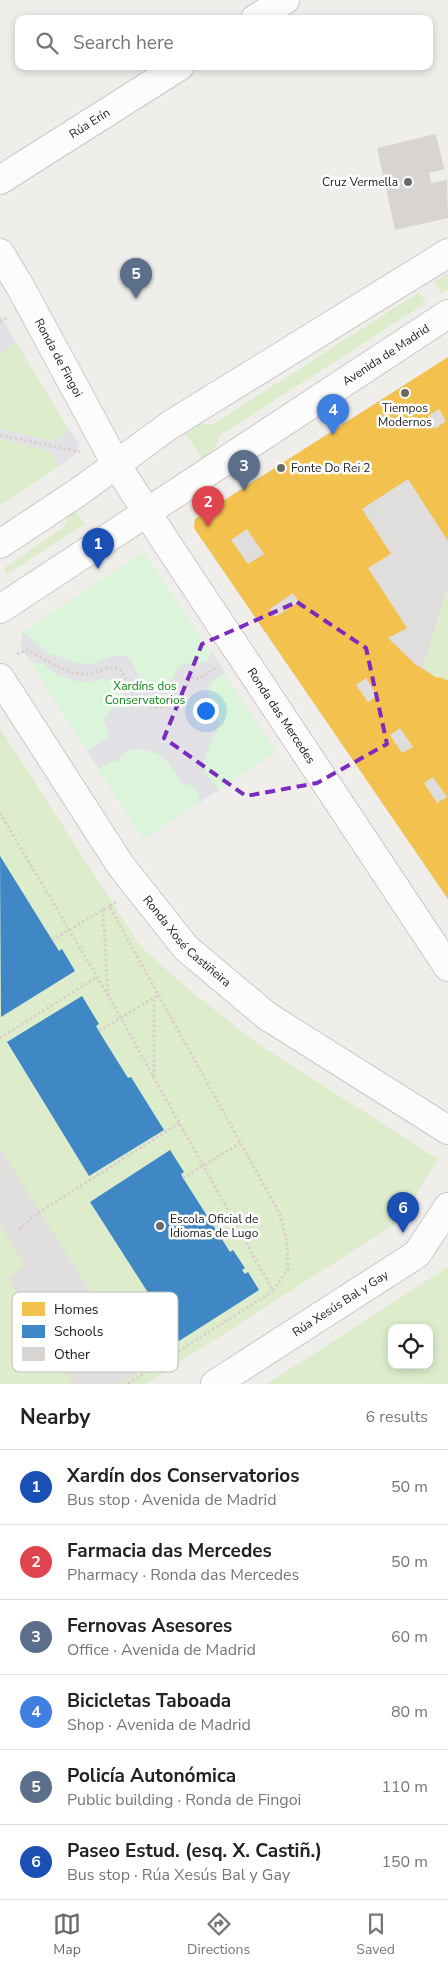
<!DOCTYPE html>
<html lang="en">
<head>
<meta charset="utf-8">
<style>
	body { margin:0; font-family:"Nunito Sans",sans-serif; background:#f2f2f2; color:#222 }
	.controls { position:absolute; right:15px; bottom:15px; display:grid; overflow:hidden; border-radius:10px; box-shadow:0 2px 8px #0003 }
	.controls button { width:45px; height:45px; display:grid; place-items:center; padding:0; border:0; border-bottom:1px solid #e0e0e0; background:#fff; color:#222; font:25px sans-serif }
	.you { position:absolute; left:205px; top:710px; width:18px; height:18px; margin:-12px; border:4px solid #fff; border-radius:50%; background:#1a73e8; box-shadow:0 0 0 8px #1a73e833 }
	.badge { display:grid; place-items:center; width:32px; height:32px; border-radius:50%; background:#6a6968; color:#fff; font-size:16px; font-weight:700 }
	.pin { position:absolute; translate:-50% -41px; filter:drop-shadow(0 1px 2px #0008) }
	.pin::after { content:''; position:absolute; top:26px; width:18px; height:15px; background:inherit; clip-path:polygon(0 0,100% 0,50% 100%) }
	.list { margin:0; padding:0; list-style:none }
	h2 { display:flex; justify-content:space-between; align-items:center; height:65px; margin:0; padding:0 20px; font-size:21px }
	h2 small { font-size:16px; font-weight:400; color:#767676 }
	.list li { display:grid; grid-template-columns:32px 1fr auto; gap:15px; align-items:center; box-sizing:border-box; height:75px; padding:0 20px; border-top:1px solid #e0e0e0 }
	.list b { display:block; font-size:19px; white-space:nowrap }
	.list p { margin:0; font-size:16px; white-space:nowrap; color:#767676 }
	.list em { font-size:16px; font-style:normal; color:#767676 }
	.icon { flex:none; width:28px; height:28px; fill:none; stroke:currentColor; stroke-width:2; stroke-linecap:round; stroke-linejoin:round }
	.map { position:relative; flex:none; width:448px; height:1384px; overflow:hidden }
	.search { position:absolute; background:#fff; box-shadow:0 2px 8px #0003; left:15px; right:15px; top:15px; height:55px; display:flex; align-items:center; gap:12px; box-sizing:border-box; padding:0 18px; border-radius:10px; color:#767676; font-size:19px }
	.sheet { height:515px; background:#fff }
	nav { display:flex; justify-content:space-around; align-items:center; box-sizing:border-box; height:70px; border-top:1px solid #e0e0e0; background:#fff; font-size:14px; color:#767676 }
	nav a { display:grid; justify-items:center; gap:2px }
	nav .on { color:#6a6968 }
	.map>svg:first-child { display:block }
	.residential { fill:#dfdedc }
	.grass { fill:#ddeccb; fill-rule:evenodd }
	.park { fill:#daf5da }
	.parking { fill:#e0dfde }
	.plaza { fill:#e2e1e5 }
	.homes { fill:#f2c14e; fill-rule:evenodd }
	.schools { fill:#3f88c5 }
	.building { fill:#d7d4d2 }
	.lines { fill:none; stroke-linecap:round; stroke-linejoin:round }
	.minor-casing { stroke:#c9c8c7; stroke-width:30 }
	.path { stroke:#dccecd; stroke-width:3; stroke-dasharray:2.5 2.5; stroke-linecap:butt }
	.minor { stroke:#fdfcfc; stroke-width:28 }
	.path-bridge { stroke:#dccecd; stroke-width:3; stroke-dasharray:2.5 2.5; stroke-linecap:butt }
	.marked { fill:none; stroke:#7b2cbf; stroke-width:4; stroke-dasharray:10 6; stroke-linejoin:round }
	.poi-dot { fill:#6a6968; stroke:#fff; stroke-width:2 }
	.labels { text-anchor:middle; stroke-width:5; stroke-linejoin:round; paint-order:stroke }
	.street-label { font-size:12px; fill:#222; stroke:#fff }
	.poi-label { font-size:12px; fill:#222; stroke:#fff; text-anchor:start }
	.park-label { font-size:12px; fill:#0c8416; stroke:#fff }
	.key { fill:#fff; stroke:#bdbdbd; stroke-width:1 }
	.key-label { font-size:14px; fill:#222 }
</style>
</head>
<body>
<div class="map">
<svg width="448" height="1384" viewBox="0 0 448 1384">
	<rect width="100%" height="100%" fill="#f0eeeb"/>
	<!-- residential -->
	<path class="residential" d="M448 357V587L423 667 448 681V899L194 528 195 519Z"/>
	<!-- grass -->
	<g class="grass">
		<path d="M448 273V289L441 293 434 282Z"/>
		<path d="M419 292 426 303 219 436 215 451 203 460 185 433 199 423 212 425Z"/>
		<path d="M16 342 69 430 52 441 0 429V352Z"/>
		<path d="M0 439 50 451 59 466 0 506Z"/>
		<path d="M73 508 85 524 7 574 4 568 63 528Z"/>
		<path d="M448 587V681L440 677 437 678 423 667Z"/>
		<path d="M0 728 140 946 187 988 258 1044 438 1159 401 1220 146 1384H0Z"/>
		<path d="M448 1267V1384H267ZM392 1328H429V1365H392Z"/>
	</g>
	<!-- park -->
	<path class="park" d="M140 554H145L276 752 143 839 20 646 23 632Z"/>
	<!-- parking -->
	<path class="parking" d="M0 1148 140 1371 121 1384H73L8 1278 25 1265 0 1225Z"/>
	<!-- plaza -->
	<g class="plaza">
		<path d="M0 315 16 342 0 353Z"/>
		<path d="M0 429 52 441 69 430 79 444 78 452 59 466 50 451 0 439Z"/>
		<path d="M23 632 48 653 77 663 92 664 113 656H125L131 660 142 684 147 689 155 691 169 684 178 668 184 664 207 661 212 654 211 650 225 673 212 681 209 686 208 701 218 719 217 731 203 761 205 772 219 790 199 803 200 798 194 786 182 784 168 762 158 754 147 750 133 749 124 753 118 761 108 763 100 769 87 751 107 739 108 730 103 720 113 708H123L126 697 121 689 116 683 104 678 87 682 75 681 56 674 44 664 31 662 20 646Z"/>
	</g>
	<!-- homes -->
	<path class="homes" d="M448 357V541L408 479 362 509 391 554 368 568 407 628 388 638 415 664 437 678 440 677 448 681V899L194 528 195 519ZM439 409 446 421 435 429 428 416ZM247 529 264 554 248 564 231 540ZM293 593 299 602 275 617 270 609ZM366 678 377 696 368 702 356 685ZM400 728 413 747 402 753 390 735ZM433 777 447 797 437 803 424 783Z"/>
	<!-- schools -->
	<g class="schools">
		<path d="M0 856 59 951 62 949 75 971 1 1017Z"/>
		<path d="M82 996 99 1024 96 1026 103 1038 128 1078 131 1077 164 1130 89 1176 7 1042Z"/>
		<path d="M170 1150 184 1172 181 1174 183 1178 230 1252 233 1250 245 1268 242 1270 245 1274 248 1272 259 1290 179 1341 90 1202Z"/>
	</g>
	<!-- building -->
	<path class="building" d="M436 134 444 169 429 173 431 183 447 180 448 218 395 230 377 148Z"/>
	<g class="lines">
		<!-- minor casing -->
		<g class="minor-casing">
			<g id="minor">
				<path d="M255 19 285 0"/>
				<path id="s1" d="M0 180 180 66"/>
				<path id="s2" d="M0 253 21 288 116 464 164 539 448 967"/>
				<path d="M0 544 77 493 170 425 448 253"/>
				<path id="s3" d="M0 609 448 314"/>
				<path id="s4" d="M0 678 121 866 186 948 267 1016 448 1130"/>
				<path id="s5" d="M215 1384 417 1254 448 1207"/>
			</g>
		</g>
		<!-- path -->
		<g class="path">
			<path d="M0 322 8 317"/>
			<path d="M0 435 80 452"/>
			<path d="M17 654 27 650C44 658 67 675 86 674 99 673 108 665 120 669 126 679 131 693 138 700 150 712 172 709 181 696 185 691 187 684 191 678H200L217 667"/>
			<path d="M0 813 109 997 273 1291 127 1384"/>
			<path d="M116 902 109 906 280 1214 287 1243 288 1269 273 1291"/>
			<path d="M103 909 108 996"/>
			<path d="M0 1038 97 977"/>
			<path d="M154 1077V998"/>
			<path d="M19 1229 40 1212 179 1123"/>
		</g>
		<!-- minor -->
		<use href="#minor" class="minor"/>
		<!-- path-bridge -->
		<g class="path-bridge">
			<path d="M52 940 109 906"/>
			<path d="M99 1031 158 995"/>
			<path d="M183 1178 240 1143"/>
		</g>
	</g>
	<!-- marked area -->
	<path class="marked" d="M297 602 366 648 387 744 317 783 246 796 164 738 202 644Z"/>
	<!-- markers -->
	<g class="poi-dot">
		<circle cx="408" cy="182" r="5"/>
		<circle cx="405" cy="393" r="5"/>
		<circle cx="281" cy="468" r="5"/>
		<circle cx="160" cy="1226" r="5"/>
	</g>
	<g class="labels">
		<!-- street labels -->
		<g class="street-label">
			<text dy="4" stroke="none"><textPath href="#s1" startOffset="106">Rúa Erín</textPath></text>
			<text dy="4" stroke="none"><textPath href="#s3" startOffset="462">Avenida de Madrid</textPath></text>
			<text dy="4" stroke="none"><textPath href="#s2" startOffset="120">Ronda de Fingoi</textPath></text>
			<text dy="4" stroke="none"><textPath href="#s2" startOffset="542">Ronda das Mercedes</textPath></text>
			<text dy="4" stroke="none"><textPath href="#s4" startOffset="324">Ronda Xosé Castiñeira</textPath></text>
			<text dy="4" stroke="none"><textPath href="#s5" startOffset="149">Rúa Xesús Bal y Gay</textPath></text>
		</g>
		<!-- poi labels -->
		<g class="poi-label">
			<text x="398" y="186" text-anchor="end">Cruz Vermella</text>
			<text x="405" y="412" text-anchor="middle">Tiempos<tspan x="405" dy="14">Modernos</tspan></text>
			<text x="291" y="472">Fonte Do Rei 2</text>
			<text x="170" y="1223">Escola Oficial de<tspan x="170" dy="14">Idiomas de Lugo</tspan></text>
		</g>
		<!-- park labels -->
		<g class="park-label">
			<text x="145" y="690">Xardíns dos<tspan x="145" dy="14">Conservatorios</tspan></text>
		</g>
	</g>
	<!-- legend -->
	<rect x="12" y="1292" width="166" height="80" rx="8" class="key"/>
	<rect x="22" y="1302" width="23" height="14" fill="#f2c14e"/>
	<rect x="22" y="1325" width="23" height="13" fill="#3f88c5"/>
	<rect x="22" y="1347" width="23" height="14" fill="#d7d4d2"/>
	<g class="key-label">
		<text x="54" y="1314">Homes</text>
		<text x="54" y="1336">Schools</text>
		<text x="54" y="1359">Other</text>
	</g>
</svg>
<div class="controls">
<button><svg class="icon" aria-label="locate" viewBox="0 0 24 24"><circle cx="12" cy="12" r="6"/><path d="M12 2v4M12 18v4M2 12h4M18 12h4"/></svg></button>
</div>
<div class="you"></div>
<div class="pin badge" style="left:98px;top:569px;background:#1a4fb4">1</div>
<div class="pin badge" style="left:208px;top:527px;background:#e0444e">2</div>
<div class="pin badge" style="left:244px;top:491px;background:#5c6f8a">3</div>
<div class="pin badge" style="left:333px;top:435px;background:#3f7fe0">4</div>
<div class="pin badge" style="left:136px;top:299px;background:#5c6f8a">5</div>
<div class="pin badge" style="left:403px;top:1233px;background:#1a4fb4">6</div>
<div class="search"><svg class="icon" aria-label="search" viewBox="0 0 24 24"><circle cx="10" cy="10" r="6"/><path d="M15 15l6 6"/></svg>Search here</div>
</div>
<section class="sheet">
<h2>Nearby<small>6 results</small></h2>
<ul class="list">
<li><span class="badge" style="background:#1a4fb4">1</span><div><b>Xardín dos Conservatorios</b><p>Bus stop · Avenida de Madrid</p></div><em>50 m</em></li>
<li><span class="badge" style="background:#e0444e">2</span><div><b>Farmacia das Mercedes</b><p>Pharmacy · Ronda das Mercedes</p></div><em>50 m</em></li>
<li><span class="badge" style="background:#5c6f8a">3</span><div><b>Fernovas Asesores</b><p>Office · Avenida de Madrid</p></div><em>60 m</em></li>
<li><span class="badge" style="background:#3f7fe0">4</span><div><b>Bicicletas Taboada</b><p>Shop · Avenida de Madrid</p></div><em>80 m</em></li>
<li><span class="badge" style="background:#5c6f8a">5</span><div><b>Policía Autonómica</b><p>Public building · Ronda de Fingoi</p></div><em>110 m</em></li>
<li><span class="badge" style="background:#1a4fb4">6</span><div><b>Paseo Estud. (esq. X. Castiñ.)</b><p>Bus stop · Rúa Xesús Bal y Gay</p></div><em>150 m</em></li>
</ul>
</section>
<nav>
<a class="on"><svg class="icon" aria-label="map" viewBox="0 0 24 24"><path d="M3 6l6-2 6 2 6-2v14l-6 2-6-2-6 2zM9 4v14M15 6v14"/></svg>Map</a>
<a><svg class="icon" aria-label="directions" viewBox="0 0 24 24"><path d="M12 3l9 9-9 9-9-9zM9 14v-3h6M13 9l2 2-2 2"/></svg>Directions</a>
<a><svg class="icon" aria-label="saved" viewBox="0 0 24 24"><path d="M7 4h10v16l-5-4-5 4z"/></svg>Saved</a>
</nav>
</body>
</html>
